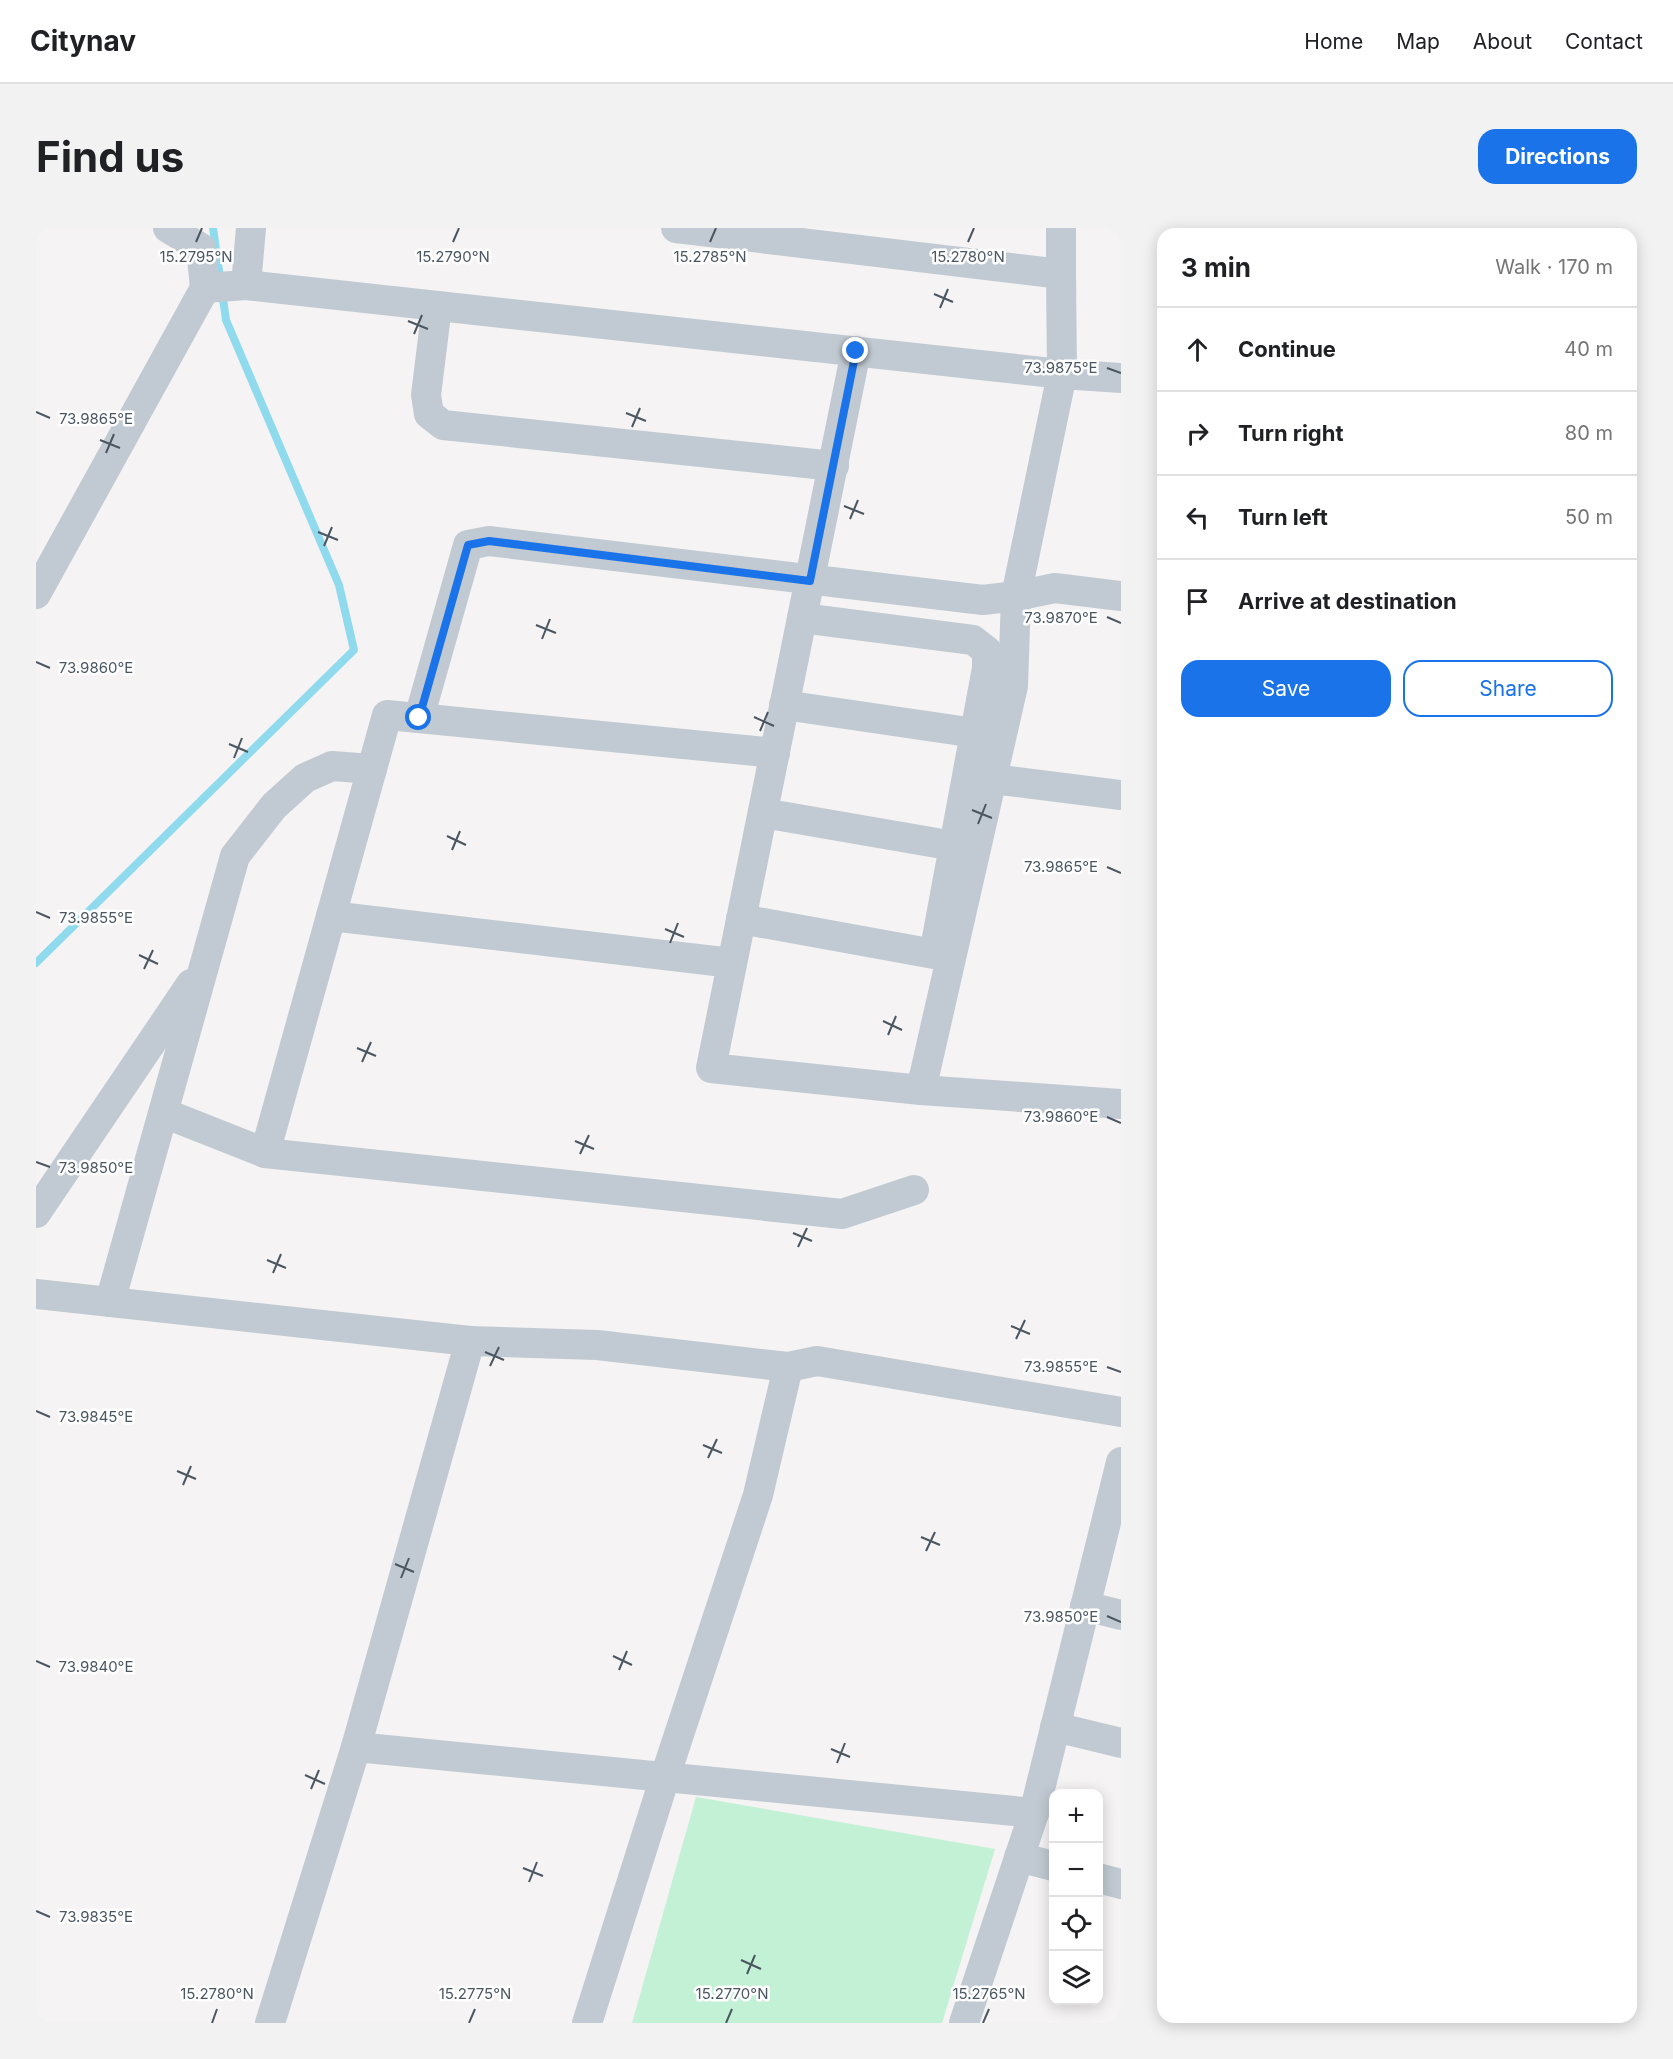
<!DOCTYPE html>
<html lang="en">
<head>
<meta charset="utf-8">
<style>
	body { margin:0; font-family:Inter,sans-serif; background:#f2f2f2; color:#202124 }
	.controls { position:absolute; right:18px; bottom:18px; display:grid; overflow:hidden; border-radius:12px; box-shadow:0 3px 15px #0003 }
	.controls button { width:54px; height:54px; display:grid; place-items:center; padding:0; border:0; border-bottom:2px solid #e0e0e0; background:#fff; color:#202124; font:30px sans-serif }
	.stop { position:absolute; width:18px; height:18px; margin:-14px; border:4px solid #1a73e8; border-radius:50%; background:#fff }
	.stop.end { background:#1a73e8; border-color:#fff; box-shadow:0 2px 6px #0008 }
	.list { margin:0; padding:0; list-style:none }
	h2 { display:flex; justify-content:space-between; align-items:center; height:78px; margin:0; padding:0 24px; font-size:26px }
	h2 small { font-size:20px; font-weight:400; color:#757577 }
	.list li { display:grid; grid-template-columns:39px 1fr auto; gap:18px; align-items:center; box-sizing:border-box; height:84px; padding:0 24px; border-top:2px solid #e0e0e0 }
	.list b { display:block; font-size:22px; white-space:nowrap }
	.list em { font-size:20px; font-style:normal; color:#757577 }
	.actions { display:flex; gap:12px; padding:18px 24px }
	.actions a { flex:1; padding:14px 0; border:2px solid #1a73e8; border-radius:18px; text-align:center; font-size:21px; color:#1a73e8 }
	.actions .main { background:#1a73e8; color:#fff }
	.icon { flex:none; width:33px; height:33px; fill:none; stroke:currentColor; stroke-width:2; stroke-linecap:round; stroke-linejoin:round }
	.map { position:relative; flex:none; width:1085px; height:1795px; overflow:hidden; border-radius:18px }
	header { display:flex; align-items:center; gap:36px; box-sizing:border-box; height:84px; padding:0 30px; background:#fff; border-bottom:2px solid #e0e0e0 }
	header strong { font-size:28px }
	nav { display:flex; gap:33px; margin-inline-start:auto; font-size:21px }
	.intro { display:flex; align-items:center; justify-content:space-between; box-sizing:border-box; height:144px; padding:0 36px }
	h1 { margin:0; font-size:42px }
	.button { padding:15px 27px; border-radius:18px; background:#1a73e8; color:#fff; font-size:21px; font-weight:700 }
	main { display:flex; gap:36px; padding:0 36px }
	aside { flex:1; background:#fff; border-radius:18px; box-shadow:0 3px 15px #0003 }
	.map>svg:first-child { display:block }
	.green { fill:#c3f1d5 }
	.lines { fill:none; stroke-linecap:round; stroke-linejoin:round }
	.stream { stroke:#90daee; stroke-width:8 }
	.minor { stroke:#c1cad2; stroke-width:30 }
	.route { stroke:#1a73e8; stroke-width:8 }
	.ticks { fill:none; stroke:#4a5661; stroke-width:2 }
	.ticks-label { font-size:15px; text-anchor:middle; fill:#4a5661; stroke:#fff; stroke-width:5; stroke-linejoin:round; paint-order:stroke }
</style>
</head>
<body>
<header>
<strong>Citynav</strong>
<nav><a>Home</a><a>Map</a><a>About</a><a>Contact</a></nav>
</header>
<div class="intro"><h1>Find us</h1><a class="button">Directions</a></div>
<main>
<div class="map">
<svg width="1085" height="1795" viewBox="0 0 1085 1795">
	<rect width="100%" height="100%" fill="#f5f3f3"/>
	<!-- green -->
	<path class="green" d="M660 1569 959 1621 906 1795H596Z"/>
	<g class="lines">
		<!-- stream -->
		<path class="stream" d="M0 735 318 422 303 357 190 92 177 0"/>
		<!-- minor -->
		<g class="minor">
			<path d="M132 0 165 20 169 60 210 57 215 0"/>
			<path d="M1025 0V46"/>
			<path d="M210 57 1026 146 1025 46 640 0"/>
			<path d="M401 78 390 167 393 186 407 197 798 238"/>
			<path d="M820 123 675 840 885 862 977 458 980 368 1026 146 1085 150"/>
			<path d="M0 366 169 60"/>
			<path d="M748 477 939 505"/>
			<path d="M383 490 432 317 453 313 947 372 980 368 1019 360 1085 368"/>
			<path d="M956 551 1085 567"/>
			<path d="M727 585 918 618"/>
			<path d="M295 688 696 735"/>
			<path d="M705 691 898 726 951 440V423L937 412 766 390"/>
			<path d="M885 862 1085 876"/>
			<path d="M128 885 229 925 806 986 878 962"/>
			<path d="M229 925 351 487 739 525"/>
			<path d="M0 985 155 756"/>
			<path d="M0 1066 434 1113 320 1519 234 1795"/>
			<path d="M74 1074 199 628 238 578 269 550 296 538 336 541"/>
			<path d="M434 1113 561 1117 752 1139 781 1133 1085 1184"/>
			<path d="M1049 1378 1085 1387"/>
			<path d="M1019 1499 1085 1515"/>
			<path d="M320 1519 998 1585"/>
			<path d="M983 1629 1017 1638"/>
			<path d="M1062 1650 1085 1656"/>
			<path d="M551 1795 629 1549 722 1267 752 1139"/>
			<path d="M928 1795 998 1585 1085 1234"/>
		</g>
	</g>
	<g class="lines">
		<!-- route -->
		<path class="route" d="M383 490 432 317 453 313 774 353 820 123"/>
	</g>
	<!-- ticks -->
	<path class="ticks" d="M160 14 166 0M417 14 423 0M674 14 680 0M932 14 938 0M898 66 917 74M904 80 912 61M372 93 392 101M378 106 386 87M1071 140 1085 145M0 184 14 190M590 185 610 193M596 199 604 180M64 212 84 220M70 225 78 206M808 278 828 286M814 291 822 272M282 304 302 312M288 318 296 299M1071 389 1085 395M500 397 520 405M506 411 514 391M0 434 14 440M718 489 738 498M724 503 732 484M193 516 212 524M198 530 206 510M936 582 956 590M942 596 950 576M411 608 430 617M416 622 424 603M1071 639 1085 645M0 684 14 690M629 701 648 709M634 715 642 695M103 727 122 736M108 741 117 722M847 793 866 802M852 807 860 788M321 820 340 828M326 834 335 814M1071 889 1085 895M539 913 558 921M544 926 553 907M0 934 14 939M757 1005 776 1013M762 1019 771 1000M231 1032 250 1040M237 1045 245 1026M975 1098 994 1106M980 1111 989 1092M449 1124 468 1132M454 1138 463 1119M1071 1139 1085 1144M0 1183 14 1189M667 1217 686 1225M672 1230 681 1211M141 1243 160 1251M147 1257 155 1238M885 1309 904 1317M890 1323 899 1304M359 1336 378 1344M365 1350 373 1330M1071 1388 1085 1394M577 1428 596 1437M0 1433 14 1439M583 1442 591 1423M795 1521 814 1529M801 1535 809 1515M269 1547 289 1556M275 1561 283 1542M487 1640 507 1648M493 1654 501 1634M0 1683 14 1689M705 1732 725 1741M711 1746 719 1727M176 1795 181 1781M433 1795 439 1781M690 1795 696 1781M947 1795 953 1781"/>
	<g class="ticks-label">
		<text x="160" y="34">15.2795°N</text>
		<text x="417" y="34">15.2790°N</text>
		<text x="674" y="34">15.2785°N</text>
		<text x="932" y="34">15.2780°N</text>
		<text x="1025" y="145">73.9875°E</text>
		<text x="60" y="196">73.9865°E</text>
		<text x="1025" y="395">73.9870°E</text>
		<text x="60" y="445">73.9860°E</text>
		<text x="1025" y="644">73.9865°E</text>
		<text x="60" y="695">73.9855°E</text>
		<text x="1025" y="894">73.9860°E</text>
		<text x="60" y="945">73.9850°E</text>
		<text x="1025" y="1144">73.9855°E</text>
		<text x="60" y="1194">73.9845°E</text>
		<text x="1025" y="1394">73.9850°E</text>
		<text x="60" y="1444">73.9840°E</text>
		<text x="60" y="1694">73.9835°E</text>
		<text x="181" y="1771">15.2780°N</text>
		<text x="439" y="1771">15.2775°N</text>
		<text x="696" y="1771">15.2770°N</text>
		<text x="953" y="1771">15.2765°N</text>
	</g>
</svg>
<div class="controls">
<button>+</button>
<button>−</button>
<button><svg class="icon" aria-label="locate" viewBox="0 0 24 24"><circle cx="12" cy="12" r="6"/><path d="M12 2v4M12 18v4M2 12h4M18 12h4"/></svg></button>
<button><svg class="icon" aria-label="layers" viewBox="0 0 24 24"><path d="M12 4l9 5-9 5-9-5zM3 14l9 5 9-5"/></svg></button>
</div>
<div class="stop" style="left:383px;top:490px"></div>
<div class="stop end" style="left:820px;top:123px"></div>
</div>
<aside>
<h2>3 min<small>Walk · 170 m</small></h2>
<ul class="list">
<li><svg class="icon" aria-label="ahead" viewBox="0 0 24 24"><path d="M12 20V5M6 11l6-6 6 6"/></svg><div><b>Continue</b></div><em>40 m</em></li>
<li><svg class="icon" aria-label="right" viewBox="0 0 24 24"><path d="M7 20v-9h11M14 6l5 5-5 5"/></svg><div><b>Turn right</b></div><em>80 m</em></li>
<li><svg class="icon" aria-label="left" viewBox="0 0 24 24"><path d="M17 20v-9H6M10 6l-5 5 5 5"/></svg><div><b>Turn left</b></div><em>50 m</em></li>
<li><svg class="icon" aria-label="arrive" viewBox="0 0 24 24"><path d="M6 21V4h12l-3 4 3 4H6"/></svg><div><b>Arrive at destination</b></div></li>
</ul>
<div class="actions"><a class="main">Save</a><a>Share</a></div>
</aside>
</main>
</body>
</html>
